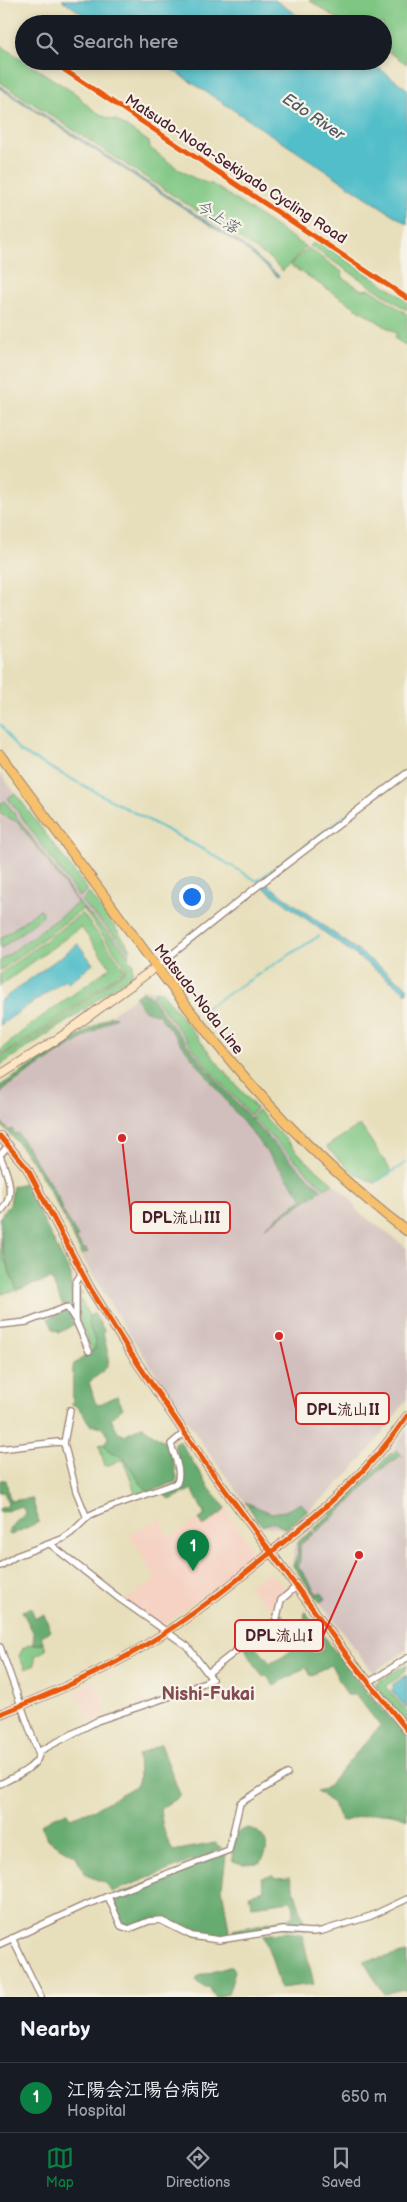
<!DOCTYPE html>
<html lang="en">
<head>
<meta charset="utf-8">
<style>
	body { margin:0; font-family:"Balsamiq Sans","Klee One",sans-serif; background:#20242c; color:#f1f3f6 }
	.you { position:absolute; left:191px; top:896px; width:18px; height:18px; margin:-12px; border:4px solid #fff; border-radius:50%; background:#1a73e8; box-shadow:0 0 0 8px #1a73e833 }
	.badge { display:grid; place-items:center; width:32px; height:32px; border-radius:50%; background:#0b8043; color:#fff; font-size:16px; font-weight:700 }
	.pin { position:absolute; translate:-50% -41px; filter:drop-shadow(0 1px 2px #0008) }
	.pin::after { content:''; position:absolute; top:26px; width:18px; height:15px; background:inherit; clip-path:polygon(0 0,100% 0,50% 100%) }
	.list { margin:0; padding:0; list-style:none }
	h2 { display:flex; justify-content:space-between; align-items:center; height:65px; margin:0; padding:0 20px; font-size:21px }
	h2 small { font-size:16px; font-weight:400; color:#9ea1a6 }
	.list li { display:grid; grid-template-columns:32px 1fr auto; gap:15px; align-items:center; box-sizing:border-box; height:70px; padding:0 20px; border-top:1px solid #363941 }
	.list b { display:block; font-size:19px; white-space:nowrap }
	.list p { margin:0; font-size:16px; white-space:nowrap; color:#9ea1a6 }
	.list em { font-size:16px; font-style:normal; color:#9ea1a6 }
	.icon { flex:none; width:28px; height:28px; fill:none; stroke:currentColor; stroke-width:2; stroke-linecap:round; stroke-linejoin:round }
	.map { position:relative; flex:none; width:407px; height:1997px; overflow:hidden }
	.search { position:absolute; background:#171b24; box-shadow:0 2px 8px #0003; left:15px; right:15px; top:15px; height:55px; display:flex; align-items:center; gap:12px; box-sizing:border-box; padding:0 18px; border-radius:28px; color:#9ea1a6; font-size:19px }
	.sheet { height:135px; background:#171b24 }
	nav { display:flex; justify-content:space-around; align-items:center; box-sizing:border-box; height:70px; border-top:1px solid #363941; background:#171b24; font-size:14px; color:#9ea1a6 }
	nav a { display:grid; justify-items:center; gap:2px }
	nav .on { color:#0b8043 }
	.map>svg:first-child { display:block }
	.built { fill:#f5d2c2 }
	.industrial { fill:#d1bfbd }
	.green { fill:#7ec682; stroke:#647256 }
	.forest { fill:#66ab70; stroke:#58654e }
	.water { fill:#51bec9; stroke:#4e6e7a }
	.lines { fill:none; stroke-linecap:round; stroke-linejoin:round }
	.stream { stroke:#51bec9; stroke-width:2 }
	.street-casing { stroke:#987f73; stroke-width:8 }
	.secondary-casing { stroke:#987f73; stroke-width:10 }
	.primary-casing { stroke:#987f73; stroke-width:11 }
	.street { stroke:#fff; stroke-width:5.5 }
	.secondary { stroke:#fce6c4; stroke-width:8 }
	.primary { stroke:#f7c06c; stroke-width:9 }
	.cycleway-casing { stroke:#f7f3e8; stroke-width:8 }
	.cycleway { stroke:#e8590c; stroke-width:5 }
	.labels { text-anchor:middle; stroke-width:4.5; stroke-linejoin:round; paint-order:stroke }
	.street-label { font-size:15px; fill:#4a1f2b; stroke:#f7f3e8 }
	.water-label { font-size:16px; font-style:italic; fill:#4c5762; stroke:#f7f3e8 }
	.quarter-label { font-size:18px; font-weight:bold; fill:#844b52; stroke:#f7f3e8 }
	.leader { fill:none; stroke:#d62828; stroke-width:2 }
	.callout-dot { fill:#d62828; stroke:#f7f3e8; stroke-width:2 }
	.callout { fill:#f7f3e8; stroke:#d62828; stroke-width:2 }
	.callout-label { font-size:16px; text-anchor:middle; font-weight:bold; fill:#4a1f2b }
</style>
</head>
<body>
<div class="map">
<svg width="407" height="1997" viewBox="0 0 407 1997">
	<rect width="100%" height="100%" fill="#f7f3e8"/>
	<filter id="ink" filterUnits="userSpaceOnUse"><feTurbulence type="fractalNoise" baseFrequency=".02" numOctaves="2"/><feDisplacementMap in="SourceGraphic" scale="10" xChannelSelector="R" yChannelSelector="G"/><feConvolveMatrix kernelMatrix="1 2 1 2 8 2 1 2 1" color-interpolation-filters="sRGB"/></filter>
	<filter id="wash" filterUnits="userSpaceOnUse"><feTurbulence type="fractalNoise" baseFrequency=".0096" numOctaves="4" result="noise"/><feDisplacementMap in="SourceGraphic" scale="20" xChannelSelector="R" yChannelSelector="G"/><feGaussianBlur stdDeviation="1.12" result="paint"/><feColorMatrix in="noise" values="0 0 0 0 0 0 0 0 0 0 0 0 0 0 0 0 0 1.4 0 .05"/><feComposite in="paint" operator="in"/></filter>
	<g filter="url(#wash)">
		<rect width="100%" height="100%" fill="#e7dfbb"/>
		<!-- built -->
		<g class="built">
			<path d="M224 1505 252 1549 251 1557 246 1563 162 1626 125 1600 156 1579 129 1534 160 1518 169 1537Z"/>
			<path d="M270 1572 287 1590 278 1601 274 1612 247 1585Z"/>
			<path d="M95 1680 107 1716 89 1723 76 1690Z"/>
		</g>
		<!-- industrial -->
		<g class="industrial">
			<path d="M0 773 131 949 126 967 83 909 0 971Z"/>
			<path d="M145 989 162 992 220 1066 270 1123 308 1162 350 1198 357 1211 407 1248V1399L377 1441 352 1470 330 1492 286 1529 262 1526 207 1450 120 1320 87 1265 38 1169 23 1148 0 1124V1086L109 1016Z"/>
			<path d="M407 1430V1650L375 1671 371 1670 292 1565 295 1544 354 1492 383 1462Z"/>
		</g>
		<!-- green -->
		<g class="green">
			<path d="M309 0H407V64L383 48V24H345Z"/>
			<path d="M0 45 79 96C84 105 106 120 116 120L149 142 150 148C166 160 193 182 212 184L306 247 283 271 269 258 0 82Z"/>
			<path d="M317 240 407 300V310L310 246Z"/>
			<path d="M308 248 342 272 343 278 362 290 370 289 407 314V346L394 338 397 334 290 265Z"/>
			<path d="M15 793 88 890 79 897 8 798Z"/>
			<path d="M5 801 82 907 128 953V958L133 963 132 974 75 1016 0 1065V1058L50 1027 125 971 126 967 83 909 0 971V961L78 903 18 822 0 814V805Z"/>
			<path d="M89 893 131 949 129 951 81 901Z"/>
			<path d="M40 909 43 913 42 917 0 949V939Z"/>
			<path d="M82 913 124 968V970L47 1027 0 1056V1051C33 1019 74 996 110 967L81 927 0 986V974Z"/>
			<path d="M155 991 162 992 220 1066 256 1108 250 1115 210 1070 153 996Z"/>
			<path d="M258 1110 305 1160 333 1183 324 1188 251 1117Z"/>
			<path d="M360 1125 392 1172 375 1183 355 1174 328 1149 327 1146Z"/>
			<path d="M0 1236 4 1259 17 1290 0 1294Z"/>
			<path d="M80 1290 83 1293 79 1296 89 1316C87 1329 97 1336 95 1349L92 1351 79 1320 78 1291Z"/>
			<path d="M104 1444 108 1450 124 1458 141 1484 149 1492 136 1496 124 1460 105 1466 99 1445Z"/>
			<path d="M31 1644H44L46 1650 35 1656V1665L25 1669 19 1656 23 1648Z"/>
			<path d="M407 1664C407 1675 394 1680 385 1686L407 1712V1723L377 1687 376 1683Z"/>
		</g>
		<!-- forest -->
		<g class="forest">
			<path d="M143 991 146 994 150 995C161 1014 176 1030 189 1047 230 1098 274 1146 322 1190L265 1227 303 1198 157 1013 155 1014 144 1010 135 997Z"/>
			<path d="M110 1016 116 1017 6 1087 0 1095V1086Z"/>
			<path d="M0 1120 9 1131 12 1129 15 1134 18 1133 59 1198 58 1200 62 1207 61 1208 78 1237 76 1238 83 1249 85 1248 88 1252 82 1255C59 1208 39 1161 0 1124Z"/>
			<path d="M24 1183 71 1275 72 1313 67 1304 63 1306 51 1279 17 1290C6 1264 0 1246 0 1217L10 1205 13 1186Z"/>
			<path d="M67 1310 75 1324 58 1333V1330L54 1331 48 1318Z"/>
			<path d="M94 1313 104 1330C103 1335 104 1337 105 1342 112 1367 109 1367 89 1382L95 1402 98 1405 117 1396 123 1408 111 1419 119 1433 124 1435 142 1426 169 1445 177 1478 175 1482 149 1492 141 1484 124 1458 108 1450 104 1444 108 1438C106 1429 100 1424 91 1426L78 1407 72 1404C74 1394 71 1369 74 1364L95 1349C97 1336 86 1328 89 1316Z"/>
			<path d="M179 1440 210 1489 225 1507 224 1511 204 1526 199 1519 205 1515 192 1489 170 1500 161 1492C191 1482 180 1468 174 1444Z"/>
			<path d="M397 1450 405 1458 402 1455 380 1470 348 1504 316 1532 314 1529 354 1492 390 1453 392 1454Z"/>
			<path d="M0 1480H6L10 1501 32 1498 39 1522 11 1535 8 1533 15 1523 26 1513 21 1506 0 1513V1509L7 1506 8 1504 4 1492H0Z"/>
			<path d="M245 1502 271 1513 285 1511 301 1503 308 1511 286 1529 273 1522 262 1526Z"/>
			<path d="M312 1531 314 1533 300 1545V1562L297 1564 317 1594 321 1592 325 1599 320 1602 293 1566 298 1553 297 1542Z"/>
			<path d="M31 1608 35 1618 44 1615 51 1631 41 1636 44 1644H33L34 1634 22 1611Z"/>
			<path d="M305 1611 359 1683 407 1737V1819C382 1808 367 1814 342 1822L332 1803 317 1791 325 1789 380 1726 356 1695H347L331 1665 311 1676 306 1667 274 1686 266 1675 263 1677 242 1644 250 1635 278 1620 280 1614 283 1615 278 1627 256 1639V1647L270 1663 278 1660 295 1648 317 1653 323 1649 324 1644 314 1630 308 1633 303 1630Z"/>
			<path d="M161 1744 180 1795C174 1802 166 1803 160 1810 162 1825 165 1838 173 1851L215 1843 223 1849 112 1892 105 1883 86 1875 76 1856 47 1839 41 1825 55 1816 67 1813 70 1818 95 1809 137 1785 139 1777 138 1755Z"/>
			<path d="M248 1828C266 1832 273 1849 259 1863L242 1864 233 1861 232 1854 237 1832Z"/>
			<path d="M226 1854 222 1888 230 1936 228 1938 202 1937 160 1918 128 1927 124 1925 111 1897Z"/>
			<path d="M272 1875 277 1878 290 1877 307 1930 276 1927 235 1936 233 1930 290 1918 293 1915 294 1908 291 1901 252 1906 249 1895 264 1890 261 1877Z"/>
			<path d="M288 1932 302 1934 314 1984 280 1988 272 1959 263 1935Z"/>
			<path d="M407 1953V1991L403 1989 384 1994 364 1961Z"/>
			<path d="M229 1967H233L235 1971 228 1994 215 1997 209 1987H203L196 1980 199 1976Z"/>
		</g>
		<!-- water -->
		<g class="water">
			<path d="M62 0H275L310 24H97Z"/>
			<path d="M159 61H369L407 89V224Z"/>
			<path d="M0 86 243 245 279 276 278 277 242 246 0 88Z"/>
			<path d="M267 884 407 987V993L263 887Z"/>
			<path d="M78 944 93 964 68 983 65 980 0 1025V1001Z"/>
			<path d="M407 1675V1709L391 1690 394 1687 392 1685Z"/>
		</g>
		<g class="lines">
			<!-- stream -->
			<g class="stream">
				<path d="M0 724 19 751 208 852 257 881 395 779"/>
				<path d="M204 1009 319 936"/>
				<path d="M375 1183 407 1162"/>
			</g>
		</g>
	</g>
	<g filter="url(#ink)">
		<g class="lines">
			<!-- street casing -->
			<g class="street-casing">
				<g id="street">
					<path d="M156 967 268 878 407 773"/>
					<path d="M0 1155 9 1145"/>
					<path d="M0 1156C8 1175 17 1196 0 1212"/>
					<path d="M76 1321 89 1351"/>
					<path d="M0 1325 27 1322 67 1307 76 1321V1282L81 1274"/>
					<path d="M70 1410 64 1443 76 1491 87 1518"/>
					<path d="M0 1449 58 1442 64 1443"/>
					<path d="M0 1566 16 1556 62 1539 71 1533 90 1515 99 1511 177 1483C182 1471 174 1456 171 1444L184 1433"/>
					<path d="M0 1647 39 1755C36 1768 12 1778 0 1784"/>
					<path d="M208 1673 236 1651 242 1640 251 1631 268 1626 276 1621 281 1600 297 1586"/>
					<path d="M368 1683 407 1658"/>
					<path d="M38 1752 97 1721 183 1692 212 1679 187 1646 120 1599 50 1544"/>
					<path d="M106 1897 229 1850 240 1803 287 1774"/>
					<path d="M12 1938 41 1997"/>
					<path d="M0 1944 83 1906 106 1897 109 1899 121 1926 129 1929 149 1921 160 1920 192 1936 219 1940 283 1930 312 1932 322 1931 371 1916 407 1899"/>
				</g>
			</g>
			<!-- secondary casing -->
			<g class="secondary-casing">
				<g id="secondary">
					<path d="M0 1075 62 1036 156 967"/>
					<path d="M0 1136 27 1168 90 1288 128 1349 203 1460 349 1658 407 1730"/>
					<path d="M0 1714C50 1694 98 1674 144 1646 192 1617 236 1581 280 1545 327 1507 373 1467 407 1416"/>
				</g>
			</g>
			<!-- primary casing -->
			<g class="primary-casing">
				<path id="primary" d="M0 755C36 804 72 853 108 901 196 1023 286 1140 407 1231"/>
			</g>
			<!-- street -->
			<use href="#street" class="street"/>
			<!-- secondary -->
			<use href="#secondary" class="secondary"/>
			<!-- primary -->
			<use href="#primary" class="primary"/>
			<!-- cycleway casing -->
			<g class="cycleway-casing">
				<g id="cycleway">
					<path d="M51 61 407 298"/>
					<path d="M0 1136 27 1168 90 1288 128 1349 203 1460 349 1658 407 1730"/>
					<path d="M0 1714C50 1694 98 1674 144 1646 192 1617 236 1581 280 1545 327 1507 373 1467 407 1416"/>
				</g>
			</g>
			<!-- cycleway -->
			<use href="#cycleway" class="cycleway"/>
		</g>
	</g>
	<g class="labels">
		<!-- street labels -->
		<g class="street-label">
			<text transform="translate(236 169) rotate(33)" y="5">Matsudo-Noda-Sekiyado Cycling Road</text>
			<text transform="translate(199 999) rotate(52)" y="5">Matsudo-Noda Line</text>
		</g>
		<!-- water labels -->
		<g class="water-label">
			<text transform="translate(314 116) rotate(34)" y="6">Edo River</text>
			<text transform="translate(218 216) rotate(33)" y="6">今上落</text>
		</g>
		<!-- quarter labels -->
		<g class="quarter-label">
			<text x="208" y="1700">Nishi-Fukai</text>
		</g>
	</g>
	<!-- callouts -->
	<path class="leader" d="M122 1138L131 1217M279 1336L296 1409M359 1555L323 1636"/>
	<g class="callout-dot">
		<circle cx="122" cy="1138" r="5"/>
		<circle cx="279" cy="1336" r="5"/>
		<circle cx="359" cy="1555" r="5"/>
	</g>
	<g class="callout">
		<rect x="131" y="1202" width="99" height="31" rx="5"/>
		<rect x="296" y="1393" width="93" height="31" rx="5"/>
		<rect x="235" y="1620" width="88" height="31" rx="5"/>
	</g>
	<g class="callout-label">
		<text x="181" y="1223">DPL流山III</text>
		<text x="343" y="1415">DPL流山II</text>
		<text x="279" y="1641">DPL流山I</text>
	</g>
</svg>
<div class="you"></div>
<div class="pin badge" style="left:193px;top:1571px">1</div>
<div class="search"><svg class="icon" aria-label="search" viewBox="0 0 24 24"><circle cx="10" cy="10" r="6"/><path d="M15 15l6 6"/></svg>Search here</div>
</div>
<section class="sheet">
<h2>Nearby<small></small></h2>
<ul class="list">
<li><span class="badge">1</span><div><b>江陽会江陽台病院</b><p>Hospital</p></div><em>650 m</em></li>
</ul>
</section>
<nav>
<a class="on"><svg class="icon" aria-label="map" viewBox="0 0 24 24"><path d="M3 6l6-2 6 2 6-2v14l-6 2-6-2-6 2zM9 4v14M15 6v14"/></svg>Map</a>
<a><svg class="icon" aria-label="directions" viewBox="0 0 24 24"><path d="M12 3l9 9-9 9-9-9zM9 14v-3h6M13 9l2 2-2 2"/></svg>Directions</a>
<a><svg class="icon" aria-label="saved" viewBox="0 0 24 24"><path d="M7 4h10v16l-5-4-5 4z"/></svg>Saved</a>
</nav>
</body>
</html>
